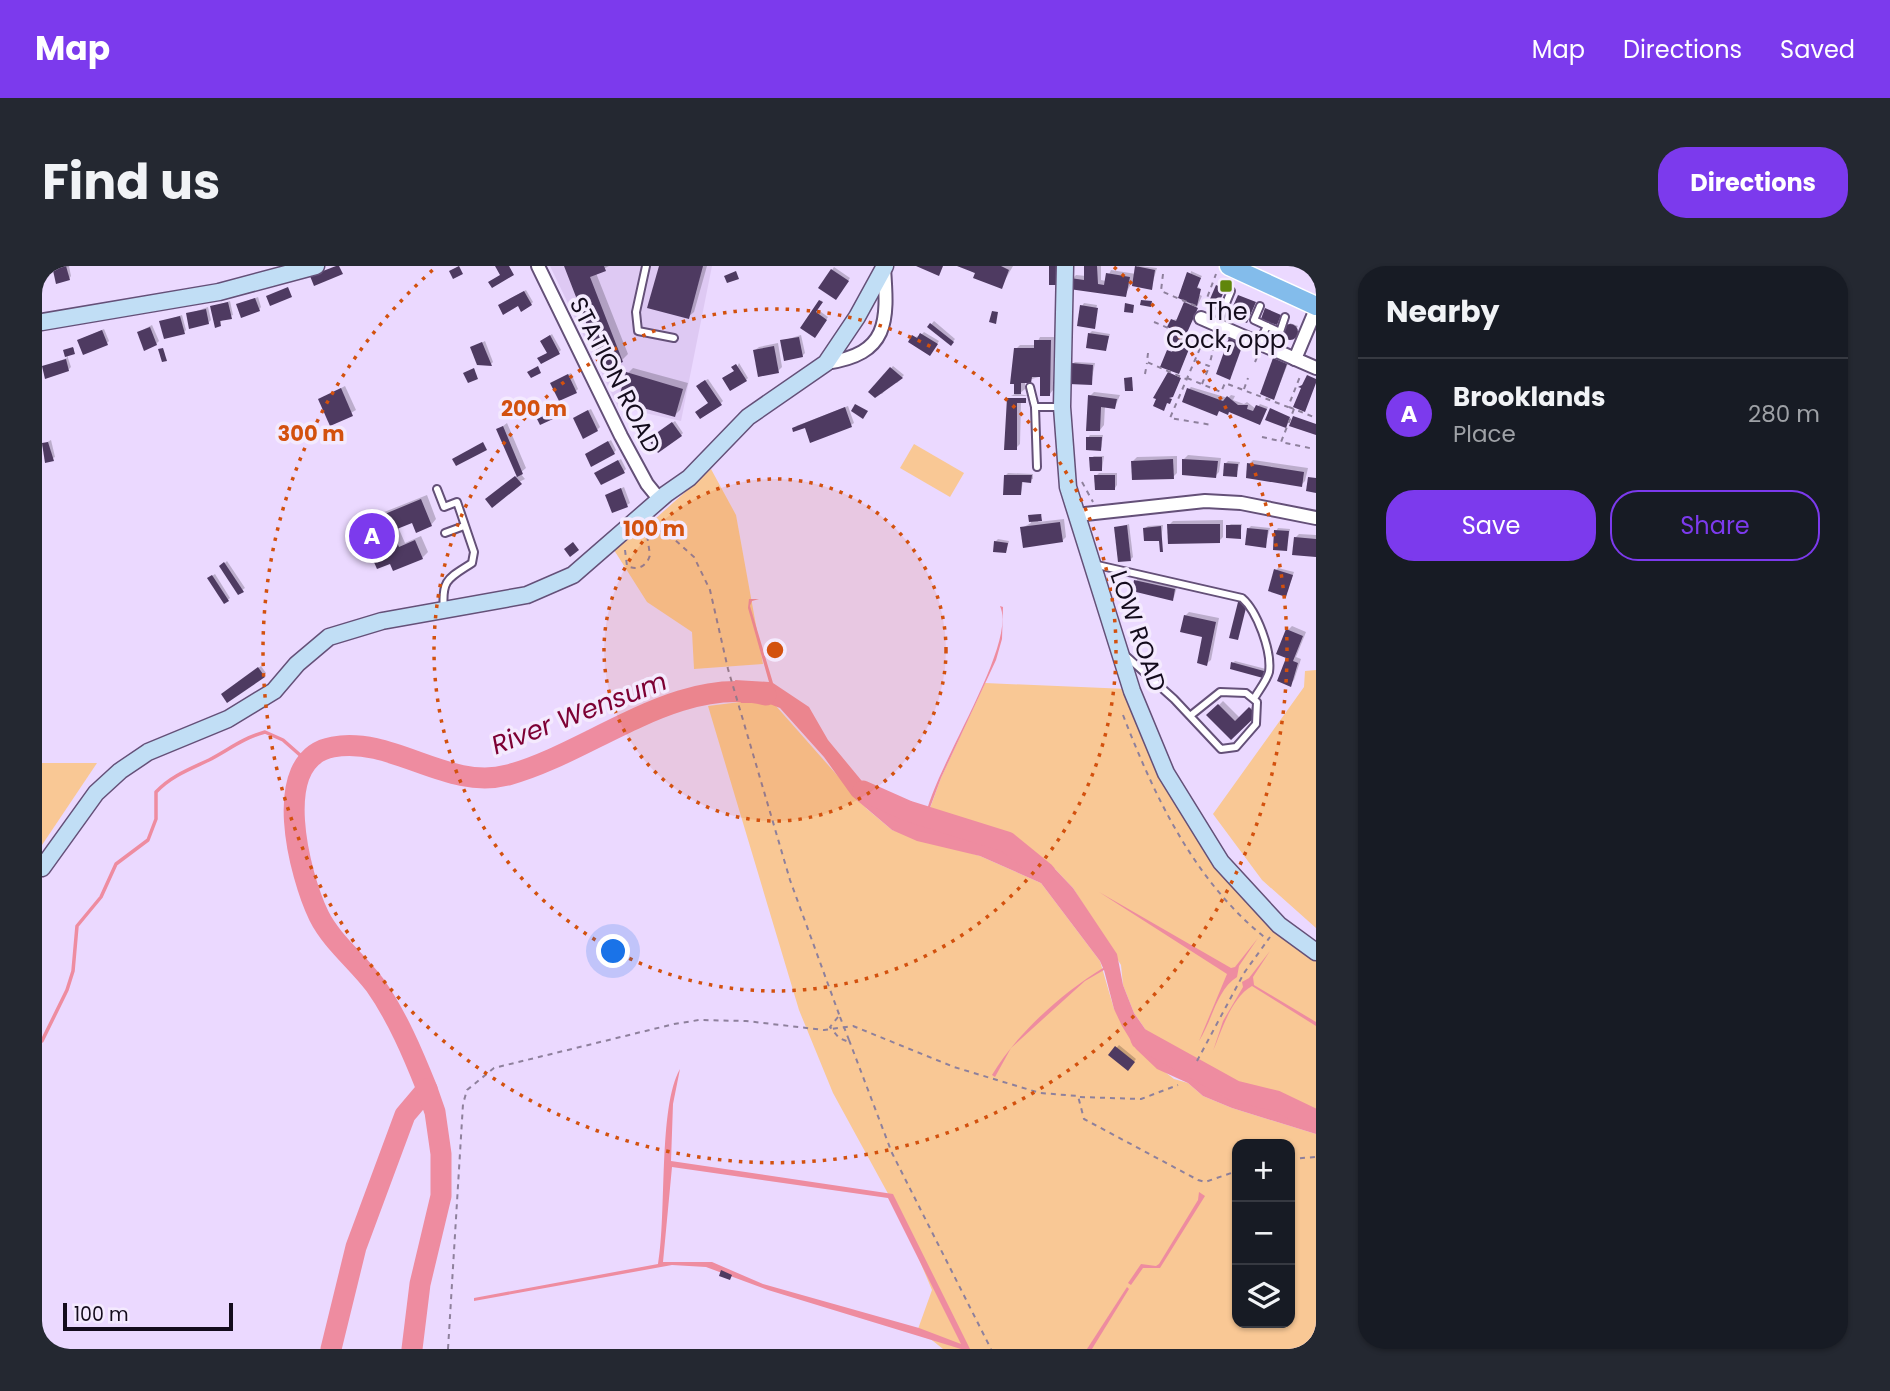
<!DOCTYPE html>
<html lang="en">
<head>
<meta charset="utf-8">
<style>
	body { margin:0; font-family:Poppins,sans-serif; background:#242831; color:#f1f3f6 }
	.controls { position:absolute; right:21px; bottom:21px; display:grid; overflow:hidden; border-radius:14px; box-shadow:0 2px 5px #0004 }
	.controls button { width:63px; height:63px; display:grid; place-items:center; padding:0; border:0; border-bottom:2px solid #363941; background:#171b24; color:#f1f3f6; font:35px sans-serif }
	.scale { position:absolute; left:21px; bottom:18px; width:170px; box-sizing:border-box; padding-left:7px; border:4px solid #140c1c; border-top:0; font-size:19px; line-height:24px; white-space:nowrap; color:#140c1c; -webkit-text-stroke:5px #f4eafe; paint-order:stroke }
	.you { position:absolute; left:572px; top:686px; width:24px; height:24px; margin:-18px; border:5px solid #fff; border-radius:50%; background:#1a73e8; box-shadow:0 0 0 10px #1a73e833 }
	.badge { display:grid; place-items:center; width:46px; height:46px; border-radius:50%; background:#7c3aed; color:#fff; font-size:23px; font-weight:700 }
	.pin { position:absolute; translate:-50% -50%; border:4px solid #fff; box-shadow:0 2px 7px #0006 }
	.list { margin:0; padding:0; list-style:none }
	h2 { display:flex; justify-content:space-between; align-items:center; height:91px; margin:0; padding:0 28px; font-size:30px }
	h2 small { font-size:23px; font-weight:400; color:#9ea1a6 }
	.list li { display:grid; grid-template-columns:46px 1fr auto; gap:21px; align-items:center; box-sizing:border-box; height:112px; padding:0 28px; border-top:2px solid #363941 }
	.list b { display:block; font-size:26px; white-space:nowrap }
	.list p { margin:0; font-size:23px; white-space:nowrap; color:#9ea1a6 }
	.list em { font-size:23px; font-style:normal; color:#9ea1a6 }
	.actions { display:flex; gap:14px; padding:21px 28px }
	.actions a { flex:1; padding:16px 0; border:2px solid #7c3aed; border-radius:28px; text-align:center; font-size:24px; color:#7c3aed }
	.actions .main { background:#7c3aed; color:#fff }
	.icon { flex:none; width:38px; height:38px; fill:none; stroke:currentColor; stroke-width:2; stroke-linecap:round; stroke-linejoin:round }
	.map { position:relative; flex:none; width:1274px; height:1083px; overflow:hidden; border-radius:28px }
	header { display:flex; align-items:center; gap:42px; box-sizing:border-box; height:98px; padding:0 35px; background:#7c3aed; color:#fff }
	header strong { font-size:33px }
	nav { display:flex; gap:38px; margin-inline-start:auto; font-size:24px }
	.intro { display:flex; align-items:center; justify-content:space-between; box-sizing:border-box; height:168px; padding:0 42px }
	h1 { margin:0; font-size:49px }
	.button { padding:18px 32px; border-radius:28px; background:#7c3aed; color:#fff; font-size:24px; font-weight:700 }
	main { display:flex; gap:42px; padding:0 42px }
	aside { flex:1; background:#171b24; border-radius:28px; box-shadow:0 2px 5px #0004 }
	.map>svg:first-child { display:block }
	.built { fill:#dec9f3 }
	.green { fill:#f9c895; fill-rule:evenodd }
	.water { fill:#ee8ca0; fill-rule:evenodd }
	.shadow { fill:#0003 }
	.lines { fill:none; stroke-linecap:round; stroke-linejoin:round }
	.stream { stroke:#ee8ca0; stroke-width:3.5 }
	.river { stroke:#ee8ca0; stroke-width:21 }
	.building { fill:#4e3a61 }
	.lane-casing { stroke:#645078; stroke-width:10 }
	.street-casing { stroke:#645078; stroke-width:16 }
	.secondary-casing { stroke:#645078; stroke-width:19 }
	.primary-casing { stroke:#fff; stroke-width:21 }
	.path { stroke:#8e809c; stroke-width:2; stroke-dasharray:5 5; stroke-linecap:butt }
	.lane { stroke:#fff; stroke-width:6 }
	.street { stroke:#fff; stroke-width:12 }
	.secondary { stroke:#c1def5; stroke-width:16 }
	.primary { stroke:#83bceb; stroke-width:18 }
	.path-bridge { stroke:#8e809c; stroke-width:2; stroke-dasharray:5 5; stroke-linecap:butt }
	.ring { fill:none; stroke:#d3510e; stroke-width:3.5; stroke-dasharray:3.5 7 }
	.poi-dot { fill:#60860b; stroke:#f4eafe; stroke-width:2.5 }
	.labels { text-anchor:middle; stroke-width:7; stroke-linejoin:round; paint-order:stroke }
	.poi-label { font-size:24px; fill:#140c1c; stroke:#f4eafe }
	.street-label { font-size:24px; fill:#140c1c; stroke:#f4eafe }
	.water-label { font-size:26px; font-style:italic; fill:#7d0033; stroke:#f4eafe }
	.centre { fill:#d3510e; stroke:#f4eafe; stroke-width:3.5 }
	.ring-label { font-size:21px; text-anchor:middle; font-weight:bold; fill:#d3510e; stroke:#f4eafe; stroke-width:7; stroke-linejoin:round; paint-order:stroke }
</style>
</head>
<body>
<header>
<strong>Map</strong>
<nav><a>Map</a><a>Directions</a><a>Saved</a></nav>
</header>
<div class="intro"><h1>Find us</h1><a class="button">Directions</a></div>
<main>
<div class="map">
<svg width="1274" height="1083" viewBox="0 0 1274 1083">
	<rect width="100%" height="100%" fill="#ebd9ff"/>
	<!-- built -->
	<path class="built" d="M508 0H670L639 155 576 141Z"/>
	<!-- green -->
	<g class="green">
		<path d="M872 178 922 207 908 231 858 202Z"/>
		<path d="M669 203 694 249 721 398 652 403 650 366 605 336 572 284 613 253Z"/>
		<path d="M1274 404V662L1220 614 1171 548 1262 421 1263 405Z"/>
		<path d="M943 417 1086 423 1124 520 1228 659 1274 695V848L1190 824 1161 804 1117 783 1092 747 1081 719 1079 699 1031 622 1012 602 960 576 927 571 883 556 899 512Z"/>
		<path d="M731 432 734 440 825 543 850 564 938 590 999 617 1058 695 1072 743 1119 803 1132 813 1146 817 1161 830 1190 842 1274 868V1083H901L876 1063 890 1024 861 955 791 827 757 744 666 440ZM1195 878H1248V1057H1195Z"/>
		<path d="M0 497H55L0 579Z"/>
	</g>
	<!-- water -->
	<g class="water">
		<path d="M707 333H717L710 335 708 340 731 417 767 441 786 474 824 520 859 548 878 555 883 553C890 505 976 379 958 340L961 341 960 373 954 394 899 512 883 555 927 571 960 576 1012 602 1031 622 1075 688 1081 719 1092 747 1117 783 1161 804 1190 824 1274 848V868L1190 842 1161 830 1146 817 1115 803 1094 783 1080 760 1072 743 1062 704 1043 715 969 782 953 811 950 809C975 767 1019 728 1061 702L1058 695 999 617 938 590 875 575 850 564 810 530 782 491 738 442 725 437H699L693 414 727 416 706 342Z"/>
		<path d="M1057 626 1189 702 1193 701 1216 672 1197 700 1195 711C1175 723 1170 755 1157 775L1185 708Z"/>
		<path d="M1228 685 1211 711 1212 719 1274 756V760L1210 720C1189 732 1180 764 1171 785L1181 755 1201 721 1200 716 1207 712Z"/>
		<path d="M638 803 631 838 629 895 851 928 928 1083H919L726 1024 664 1001 630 999 432 1035V1032L616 998C625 948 616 841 638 803ZM630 901 846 932 919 1078 877 1062 721 1018 670 996H621Z"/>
		<path d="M1157 926 1163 930 1118 1002H1101L1089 1019 1086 1017 1099 998 1114 1000 1117 998 1156 934Z"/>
		<path d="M1085 1021 1087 1023 1050 1083H1045Z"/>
	</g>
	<!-- shadow -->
	<g class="shadow">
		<path d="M12 0H27L29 10 27 13Z"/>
		<path d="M524 0H567L554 7 586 88 580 94Z"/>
		<path d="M619 0H665L652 46 646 51Z"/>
		<path d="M919 0H971L959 21Z"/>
		<path d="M1043 0H1059V14L1064 15 1069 4 1094 8 1096 0 1115 2 1109 22 1089 18 1083 29 1030 13 1034 9 1044 10Z"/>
		<path d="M792 1 808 12 796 30 790 4Z"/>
		<path d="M1149 5 1160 10 1154 20 1158 22 1156 28 1160 30 1143 67 1147 69 1140 80 1147 83 1137 106 1127 85 1133 84 1137 64 1130 54 1136 53 1146 34Z"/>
		<path d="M484 24 491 36 489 38 460 37Z"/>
		<path d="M216 31 219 41 217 44 199 37Z"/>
		<path d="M780 33 775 43 786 51 775 68 760 62Z"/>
		<path d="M188 35 191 49 180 53 178 59 170 41Z"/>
		<path d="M1042 37 1055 39 1051 60 1040 40Z"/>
		<path d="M166 41 169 54 166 57 146 48Z"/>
		<path d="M140 49 144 64 142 66 119 56Z"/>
		<path d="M892 55 913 73 909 78 887 61Z"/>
		<path d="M1248 57 1256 60 1249 74 1242 71Z"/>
		<path d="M110 59 117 75 114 78 97 66Z"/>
		<path d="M62 63 67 75 65 77 37 74Z"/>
		<path d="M1050 65 1068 68 1063 84 1048 67Z"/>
		<path d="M882 66 897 75 890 86 872 71 878 70Z"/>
		<path d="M510 68 519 84 517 86H507L503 73Z"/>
		<path d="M759 69 763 87 760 90 740 75Z"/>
		<path d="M998 71H1012L1011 124 1007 129 1000 110 983 115V123L977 128 987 130H969L973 128 970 103 974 83 978 79H994Z"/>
		<path d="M443 75 451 96 449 98 430 82Z"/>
		<path d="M736 77 740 101 736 105 712 85 717 81Z"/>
		<path d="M32 82V86L25 89 29 101 26 104 1 101 25 92 23 85Z"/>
		<path d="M1235 90 1247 95 1232 132 1226 109Z"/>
		<path d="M1033 96 1053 97 1049 117 1030 98Z"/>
		<path d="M697 97 706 112 704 114 694 104Z"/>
		<path d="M851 100 862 109 855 117 852 114 840 128 828 126Z"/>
		<path d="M591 102 646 117 638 144 633 149 586 107Z"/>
		<path d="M529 107 536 123 534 125 513 115Z"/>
		<path d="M666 113 681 135 679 137H668L658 117Z"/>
		<path d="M303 120 314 144 289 158 278 133Z"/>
		<path d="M1149 121 1186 132 1189 129 1193 130 1191 134 1202 138 1205 136 1214 143 1218 138 1226 141 1218 157 1188 145 1178 144 1174 148 1147 123Z"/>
		<path d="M1052 126 1078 129 1073 141 1063 140 1062 159 1058 164 1048 130Z"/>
		<path d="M966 133H985L979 136 978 178 974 182H964Z"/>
		<path d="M806 140 812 157 809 159 754 160Z"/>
		<path d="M549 143 558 161 555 164 535 150Z"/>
		<path d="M633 155 641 167 639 169 611 171Z"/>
		<path d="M465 157 484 202 478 207 483 213 449 230 476 209 456 164Z"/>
		<path d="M1048 169H1061L1059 183 1046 172Z"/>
		<path d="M9 174 13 191 5 195 0 179Z"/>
		<path d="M569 174 574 184 572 187 545 188Z"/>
		<path d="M1146 189 1179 192 1177 206 1173 210 1142 193Z"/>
		<path d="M1052 190H1062L1060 203 1049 192Z"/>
		<path d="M1135 190V207L1131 211 1091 195 1095 191Z"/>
		<path d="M579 193 584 203 582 205H557Z"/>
		<path d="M1211 194 1266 202 1263 215 1259 219 1207 198Z"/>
		<path d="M1186 195 1198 196 1194 209 1184 197Z"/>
		<path d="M966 207 991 208V213L981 215 979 227 964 209Z"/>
		<path d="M1057 207H1075V219L1073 222 1054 210Z"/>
		<path d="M582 221 588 237 585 239 565 229Z"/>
		<path d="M385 229 394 253 389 259 371 255 356 261 363 277 379 270 386 286 380 292 349 296 330 288 342 280 339 272 306 264 312 258Z"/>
		<path d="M1000 248 996 256 1022 253 1024 271 1020 275 980 262 989 257V249Z"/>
		<path d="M1181 254V271L1177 275 1127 259 1131 255Z"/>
		<path d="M1087 258 1091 291 1089 293 1074 262Z"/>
		<path d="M1189 258H1200L1198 271 1186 260Z"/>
		<path d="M1121 259 1119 273 1103 262 1106 260Z"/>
		<path d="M1209 260 1228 262 1223 280 1207 262Z"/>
		<path d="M1236 262 1248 263 1244 283 1234 265Z"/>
		<path d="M1257 268 1274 269V289L1253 272Z"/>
		<path d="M956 273 967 275 964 286 953 276Z"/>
		<path d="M185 295 203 322 200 324 182 298Z"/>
		<path d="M1236 302 1252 306 1244 329 1234 304Z"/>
		<path d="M173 308 188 332 183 336 170 310Z"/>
		<path d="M1096 312 1135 321 1132 331 1130 333 1094 315Z"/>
		<path d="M1147 346 1177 352 1169 394 1164 398 1162 370 1143 350Z"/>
		<path d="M1250 360 1264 366 1254 391 1259 393 1252 414 1248 418 1246 364Z"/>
		<path d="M1193 395 1224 403 1223 407 1220 410 1191 397Z"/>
		<path d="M219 400 224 407 222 409 183 426Z"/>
		<path d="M1181 435 1198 452 1212 439 1217 444 1189 472 1167 449Z"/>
		<path d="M1077 779 1094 793 1086 803 1069 788Z"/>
	</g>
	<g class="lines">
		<!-- stream -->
		<path class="stream" d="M0 775 25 724 31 705 35 660 59 631 74 598 106 574 114 553V526C129 510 148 503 167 494 188 483 199 473 223 466L241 474 266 496"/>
		<!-- river -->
		<g class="river">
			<path d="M821 525 866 545 965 576 1003 607"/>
			<path d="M1099 773 1193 825 1234 835 1274 854"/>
			<path d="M289 1083 314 981 363 849 385 823C371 788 355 750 333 719 315 695 290 676 277 650 258 611 226 492 291 481 351 470 405 525 466 509 548 487 636 408 724 429"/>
			<path d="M370 1083 378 1018 399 930V888L393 846 385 823"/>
		</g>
	</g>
	<!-- building -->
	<g class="building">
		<path d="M10 0H24L28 14 14 18Z"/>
		<path d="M294 0H297L301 8 272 20 268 10Z"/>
		<path d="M417 0 421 8 411 13 407 5Z"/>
		<path d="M453 0H467L472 9 450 22 446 16 458 9Z"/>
		<path d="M522 0H562L564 5 548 11 581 96 562 103Z"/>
		<path d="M617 0H661L647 53 605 42Z"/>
		<path d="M874 0H901L897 10Z"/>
		<path d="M915 0H959L967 4 960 23 931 12 933 7Z"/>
		<rect x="1007" y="0" width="10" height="19"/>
		<path d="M1042 0H1055L1056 18 1062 19 1064 7 1088 11 1084 31 1027 23 1028 12 1042 14Z"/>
		<path d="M1093 0 1113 4 1110 24 1090 20Z"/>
		<path d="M789 3 807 15 794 34 776 22Z"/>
		<path d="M694 5 697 13 685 17 682 10Z"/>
		<path d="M1145 6 1159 12 1155 22 1159 23 1155 40 1136 32Z"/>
		<path d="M1174 19 1183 23 1174 44 1165 40Z"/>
		<path d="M246 21 250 31 228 40 224 30Z"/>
		<path d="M482 25 490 39 479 46 476 40 461 49 456 39Z"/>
		<path d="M1196 29 1214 36 1205 57 1187 49Z"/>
		<path d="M213 32 218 45 199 52 194 38Z"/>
		<path d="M777 34 781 36 774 46 785 54 773 72 758 62Z"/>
		<path d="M1099 34 1110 35 1109 41 1098 39Z"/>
		<path d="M186 36 190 53 178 55 179 60 173 62 168 40Z"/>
		<path d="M1142 36 1156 42 1144 69 1125 61 1129 53 1134 55Z"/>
		<path d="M1083 37 1092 39 1091 47 1082 46Z"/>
		<path d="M1038 39 1056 42 1053 63 1035 60Z"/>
		<path d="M1223 42 1239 49 1235 59 1219 53Z"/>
		<path d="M164 43 167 58 147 63 144 47Z"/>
		<path d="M950 45 956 46 954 58 947 56Z"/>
		<path d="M138 50 143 68 122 73 117 55Z"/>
		<path d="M888 57 912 76 909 80 885 61Z"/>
		<circle cx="1248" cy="66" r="8"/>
		<path d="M108 61 115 79 102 85 95 66Z"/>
		<path d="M60 64 66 79 41 89 35 74Z"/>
		<path d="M1133 66 1146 71 1142 81 1147 83 1137 108 1118 101 1125 84 1130 86 1134 78 1129 76Z"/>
		<path d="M878 67 896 78 888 90 866 76 870 69 875 72Z"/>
		<path d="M1046 67 1067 70 1064 85 1044 82Z"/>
		<path d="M508 69 518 88 499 98 495 92 505 87 498 75Z"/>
		<path d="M757 71 761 91 742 95 738 74Z"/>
		<path d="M1187 72 1201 78 1188 114 1174 108Z"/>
		<path d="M992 74H1009L1008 130H998V111H990L989 117H979V128H972V118H968L972 82H992Z"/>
		<path d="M440 76 450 100 435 99 428 81Z"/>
		<path d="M732 80 737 107 716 111 711 84Z"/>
		<path d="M31 81 33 88 23 91 21 84Z"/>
		<path d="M121 82 125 95 120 96 116 83Z"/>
		<path d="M1231 92 1245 98 1232 134 1218 128Z"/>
		<path d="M24 93 27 105 3 113 0 100Z"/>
		<path d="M1029 97 1051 99 1050 119 1027 118Z"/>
		<path d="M694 98 705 115 688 125 680 112 692 105 689 101Z"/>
		<path d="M496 100 499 107 489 112 485 106Z"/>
		<path d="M848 101 861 112 833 132 826 126Z"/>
		<path d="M432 102 436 113 426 117 421 107Z"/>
		<path d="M584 106 641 123 633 151 576 135Z"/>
		<path d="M1126 106 1139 112 1131 131 1127 132 1130 133 1128 138 1125 137 1122 145 1111 140 1114 133 1111 132Z"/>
		<path d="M526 108 535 127 517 135 508 117Z"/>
		<path d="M1265 109 1274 113V117L1263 146 1251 141 1259 122 1256 121 1260 119Z"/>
		<path d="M1090 111 1091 125H1083L1082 112Z"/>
		<path d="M663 114 680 139 658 153 653 146 666 137 654 120Z"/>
		<path d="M299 122 311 150 288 160 276 133Z"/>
		<path d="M1145 122 1181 135 1185 130 1196 139H1206L1205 143 1211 145 1214 139 1225 143 1218 159 1187 146 1186 149 1177 145 1175 150 1140 136Z"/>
		<path d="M1046 129 1075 133 1073 143 1059 141 1058 165H1044Z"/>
		<path d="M965 132H984V137H975V184H962Z"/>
		<path d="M813 138 826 145 821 153 809 145Z"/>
		<path d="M803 141 810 161 768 177 763 162 751 166 750 162Z"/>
		<path d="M1228 142 1248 151 1244 162 1223 154Z"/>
		<path d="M546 144 556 165 541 173 531 152Z"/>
		<path d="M508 147 511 153 498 159 495 153Z"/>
		<path d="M1251 150 1274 158V169L1247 160Z"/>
		<path d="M630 156 640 170 616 187 606 173Z"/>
		<path d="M461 160 481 208 475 211 454 163Z"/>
		<path d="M1044 171H1060L1059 185 1044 184Z"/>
		<path d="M566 175 573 188 549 201 543 188Z"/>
		<path d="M6 176 12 195 3 197 0 177Z"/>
		<path d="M441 176 445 184 414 200 410 193Z"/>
		<path d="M1047 191H1060V205H1048Z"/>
		<path d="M1131 193 1132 213 1090 214 1089 195Z"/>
		<path d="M1140 193 1176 195 1174 212 1140 209Z"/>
		<path d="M576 194 583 207 559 219 552 207Z"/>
		<path d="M1182 197 1196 198 1195 211 1181 210Z"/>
		<path d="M1205 197 1262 206 1260 221 1204 212Z"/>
		<path d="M962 209H990L989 217 980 216 979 229H961Z"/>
		<path d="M1052 209H1073V224H1053Z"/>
		<path d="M473 210 480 218 450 242 443 233Z"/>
		<path d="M1266 211 1274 212V227L1264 225Z"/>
		<path d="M579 222 586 241 570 247 563 229Z"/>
		<path d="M379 233 390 260 374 267 370 257 350 265 357 281 373 274 381 293 351 305 348 298 335 303 328 287 341 282 338 274 312 284 304 264Z"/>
		<path d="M999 248 1000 255 987 256 986 249Z"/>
		<path d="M1018 256 1021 276 981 282 978 261Z"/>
		<path d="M1125 258H1178V277L1126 278Z"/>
		<path d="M1085 259 1089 295 1076 296 1072 261Z"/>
		<path d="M1184 259H1199V273L1184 272Z"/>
		<path d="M1119 260 1121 286H1118L1117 275H1102L1101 262Z"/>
		<path d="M1205 262 1226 264 1224 282 1203 279Z"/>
		<path d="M1232 264 1247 265 1245 285 1231 284Z"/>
		<path d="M1252 271 1274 273V291L1250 289Z"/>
		<path d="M952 275 966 277 964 287 951 286Z"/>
		<path d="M531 276 537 284 528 291 522 283Z"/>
		<path d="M182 296 202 326 196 329 177 300Z"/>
		<path d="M1232 303 1251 309 1244 331 1226 325Z"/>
		<path d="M170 309 187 335 182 338 165 312Z"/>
		<path d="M1092 314 1133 323 1131 335 1090 325Z"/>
		<path d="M1197 332 1204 342 1196 374 1187 372Z"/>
		<path d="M1142 349 1174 356 1165 400 1155 397 1160 371 1138 366Z"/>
		<path d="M1244 363 1261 370 1251 395 1256 397 1249 421 1235 415 1244 392 1234 388Z"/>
		<path d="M1189 396 1222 405 1221 412 1188 403Z"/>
		<path d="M216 401 223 411 185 437 179 428Z"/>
		<path d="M1176 438 1193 455 1207 441 1215 449 1189 474 1164 449Z"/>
		<path d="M1073 780 1093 796 1086 805 1066 789Z"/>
		<path d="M679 1004 690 1009 688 1014 677 1010Z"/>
	</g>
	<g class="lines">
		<!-- lane casing -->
		<g class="lane-casing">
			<g id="lane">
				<path d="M604 0 594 46 596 65 632 72"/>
				<path d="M1218 40 1212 54 1225 60"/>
				<path d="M1175 59 1189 25"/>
				<path d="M1217 77 1225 60 1238 66 1243 51"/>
				<path d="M988 121 993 141H1018"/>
				<path d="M993 141 995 201"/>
				<path d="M395 223 402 241 415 236 432 286 430 297C407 312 399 313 402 344"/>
				<path d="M403 267 422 260"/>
				<path d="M1051 298 1200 332C1215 345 1230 385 1227 406 1225 414 1217 424 1213 431"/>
				<path d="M1083 389 1132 433 1179 483 1194 481 1214 458 1215 436 1204 427 1178 426 1148 450"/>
			</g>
		</g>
		<!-- street casing -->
		<g class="street-casing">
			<g id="street">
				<path d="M496 0 579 170 605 218 618 234"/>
				<path d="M1159 52 1274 102"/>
				<path d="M1253 93 1274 43"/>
				<path d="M784 97C847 88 846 56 842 2"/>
				<path d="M1034 249 1163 235 1199 237 1274 252"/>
			</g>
		</g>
		<!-- secondary casing -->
		<g class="secondary-casing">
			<g id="secondary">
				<path d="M1023 0 1020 141 1026 221 1090 425 1124 507 1179 596 1237 659 1274 686"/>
				<path d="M0 56 177 26 274 0"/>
				<path d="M0 602 54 527 78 505 106 486 186 453 232 425 255 398 287 371 340 355 485 329 531 309 624 228 647 212 706 151 784 97 815 51 843 0"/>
			</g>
		</g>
		<!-- primary casing -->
		<g class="primary-casing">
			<path id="primary" d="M1187 0 1274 40"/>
		</g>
		<!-- path -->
		<g class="path">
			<path d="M1121 8 1119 25 1154 40"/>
			<path d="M1162 40 1174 8"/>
			<path d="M1112 56 1145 70 1150 68"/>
			<path d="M1162 73 1128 152 1170 159"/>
			<path d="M1106 87 1105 96 1144 113"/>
			<path d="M1154 95 1167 100 1173 77"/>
			<path d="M1213 96 1216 89"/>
			<path d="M1103 108 1105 97"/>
			<path d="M1145 112 1179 126 1183 117 1246 141 1259 108"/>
			<path d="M1160 118 1167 101"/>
			<path d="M1202 123 1206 112"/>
			<path d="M1247 141 1274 152"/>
			<path d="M1252 143 1239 176 1272 183"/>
			<path d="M1220 171 1238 175"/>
			<path d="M1040 216 1051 236"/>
			<path d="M583 284 585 300C596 305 605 300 608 289L605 269 610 265H623L652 291 668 324 686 403 748 614 798 751"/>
			<path d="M1081 449C1113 532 1154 618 1226 674"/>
			<path d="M796 751 788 761 797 772 807 776"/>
			<path d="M807 774 850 887 949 1083"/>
			<path d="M1155 795 1202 707 1228 671"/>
			<path d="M1038 831 1099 833 1136 819"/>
			<path d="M1248 893 1274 891"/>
			<path d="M406 1083 421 838 425 824 452 802 632 758 657 754 704 755 782 764 811 760 912 801 998 827 1036 830 1042 853 1156 914 1163 916 1195 905"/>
		</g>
		<!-- lane -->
		<use href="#lane" class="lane"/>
		<!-- street -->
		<use href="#street" class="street"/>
		<!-- secondary -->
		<use href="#secondary" class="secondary"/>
		<!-- primary -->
		<use href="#primary" class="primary"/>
		<!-- path-bridge -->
		<path class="path-bridge" d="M798 751 807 774"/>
	</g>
	<!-- distance rings -->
	<circle cx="733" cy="384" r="171" fill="#d3510e" fill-opacity=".12"/>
	<g class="ring">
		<circle cx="733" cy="384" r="171"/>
		<circle cx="733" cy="384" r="341"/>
		<path d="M1072 1A512 512 0 1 1 394 1"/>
	</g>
	<!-- markers -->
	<rect class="poi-dot" x="1177" y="13" width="14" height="14" rx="3.5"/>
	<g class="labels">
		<!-- poi labels -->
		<g class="poi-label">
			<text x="1184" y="54">The<tspan x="1184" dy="28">Cock, opp</tspan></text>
		</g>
		<!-- street labels -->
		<g class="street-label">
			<text transform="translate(573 109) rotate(63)" y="8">STATION ROAD</text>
			<text transform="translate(1096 365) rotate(71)" y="8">LOW ROAD</text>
		</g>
		<!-- water labels -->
		<g class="water-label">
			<text transform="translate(537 447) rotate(-21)" y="9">River Wensum</text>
		</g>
	</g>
	<circle cx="733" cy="384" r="10" class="centre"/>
	<g class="ring-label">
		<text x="492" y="150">200 m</text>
		<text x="269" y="175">300 m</text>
		<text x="612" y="270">100 m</text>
	</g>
</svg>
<div class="controls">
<button>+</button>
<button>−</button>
<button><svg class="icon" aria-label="layers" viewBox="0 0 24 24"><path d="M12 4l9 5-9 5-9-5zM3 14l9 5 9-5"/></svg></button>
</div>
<div class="scale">100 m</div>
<div class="you"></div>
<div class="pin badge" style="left:330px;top:270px">A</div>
</div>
<aside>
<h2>Nearby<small></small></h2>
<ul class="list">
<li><span class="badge">A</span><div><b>Brooklands</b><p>Place</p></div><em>280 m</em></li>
</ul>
<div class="actions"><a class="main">Save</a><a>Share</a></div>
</aside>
</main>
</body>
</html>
